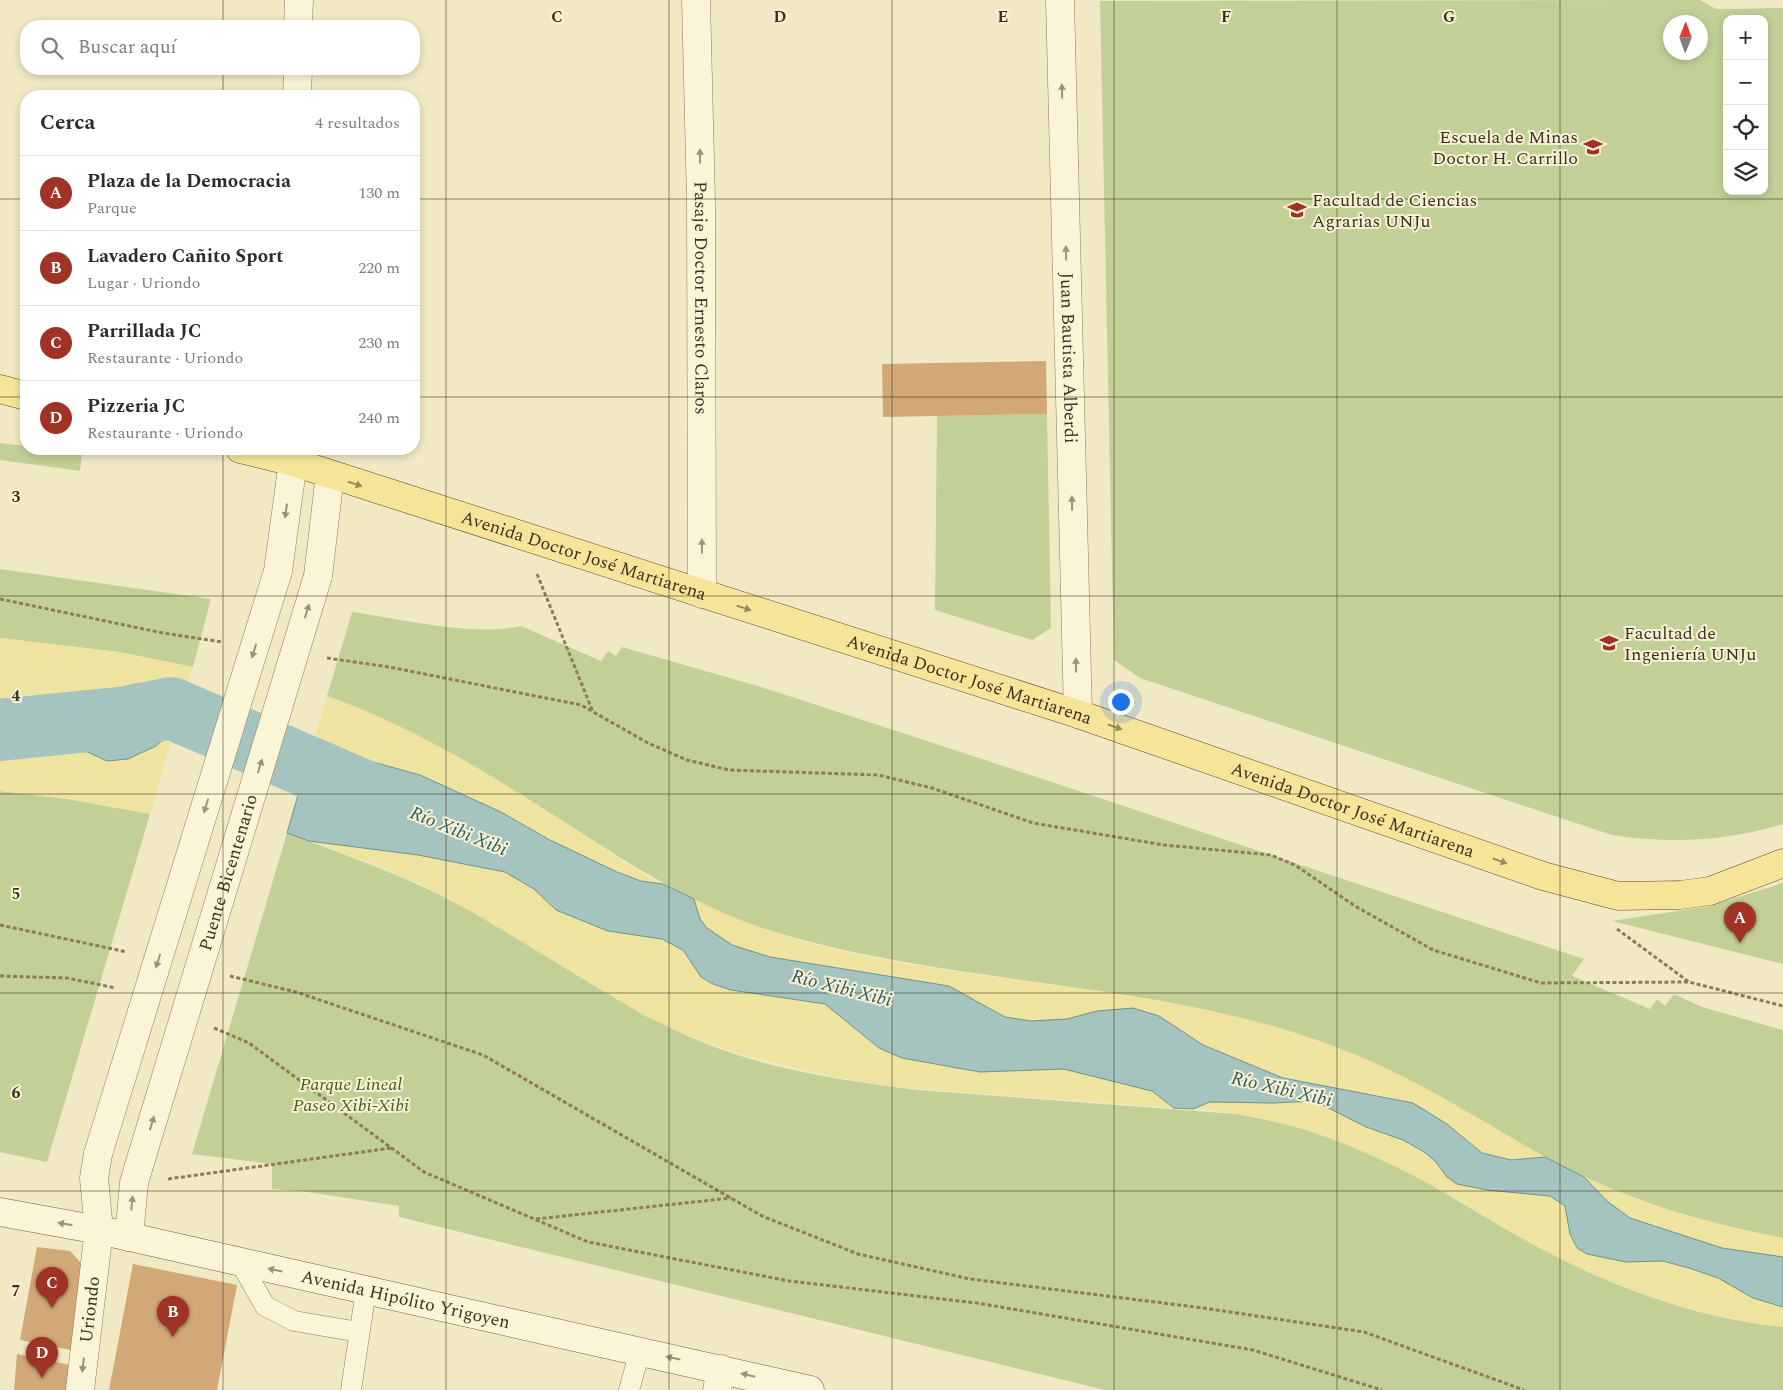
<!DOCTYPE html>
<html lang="es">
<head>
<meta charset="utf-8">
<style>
	body { margin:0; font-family:Spectral,serif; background:#f2f2f3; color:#2b2b33 }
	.controls { position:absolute; right:15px; top:15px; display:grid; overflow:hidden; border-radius:10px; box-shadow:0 2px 8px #0003 }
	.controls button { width:45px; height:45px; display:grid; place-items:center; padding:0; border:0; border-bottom:1px solid #e1e1e2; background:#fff; color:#2b2b33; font:25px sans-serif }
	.compass { position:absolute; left:1663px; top:15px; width:45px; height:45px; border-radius:50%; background:#fff; box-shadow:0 2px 8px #0003; rotate:1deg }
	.you { position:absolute; left:1120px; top:701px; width:18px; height:18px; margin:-12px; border:4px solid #fff; border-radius:50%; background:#1a73e8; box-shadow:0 0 0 8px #1a73e833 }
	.badge { display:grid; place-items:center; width:32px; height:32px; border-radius:50%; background:#a03325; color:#fff; font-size:16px; font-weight:700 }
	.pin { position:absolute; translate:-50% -41px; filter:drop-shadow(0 1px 2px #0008) }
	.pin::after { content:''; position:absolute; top:26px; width:18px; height:15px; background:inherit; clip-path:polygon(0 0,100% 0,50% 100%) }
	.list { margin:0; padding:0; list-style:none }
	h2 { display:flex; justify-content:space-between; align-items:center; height:65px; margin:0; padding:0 20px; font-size:21px }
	h2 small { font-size:16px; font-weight:400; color:#7c7c81 }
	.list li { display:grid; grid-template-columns:32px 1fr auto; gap:15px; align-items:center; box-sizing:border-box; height:75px; padding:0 20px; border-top:1px solid #e1e1e2 }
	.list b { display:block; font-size:19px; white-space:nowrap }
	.list p { margin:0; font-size:16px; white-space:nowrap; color:#7c7c81 }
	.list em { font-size:16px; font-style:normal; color:#7c7c81 }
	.icon { flex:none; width:28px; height:28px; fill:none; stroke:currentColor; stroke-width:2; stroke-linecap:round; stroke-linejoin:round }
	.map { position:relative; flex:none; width:1783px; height:1390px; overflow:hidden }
	.search { position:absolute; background:#fff; box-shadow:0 2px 8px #0003; left:20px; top:20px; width:400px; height:55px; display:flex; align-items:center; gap:12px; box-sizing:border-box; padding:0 18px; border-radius:20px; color:#7c7c81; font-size:19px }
	.panel { position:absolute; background:#fff; box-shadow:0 2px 8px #0003; left:20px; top:90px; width:400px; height:365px; border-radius:20px }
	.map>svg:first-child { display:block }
	.green { fill:#c2d097; fill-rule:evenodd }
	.sand { fill:#eee39f }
	.water { fill:#a6c4bf; stroke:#6c938e }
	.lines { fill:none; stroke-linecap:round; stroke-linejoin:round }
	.river { stroke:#a6c4bf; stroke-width:62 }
	.building { fill:#d2a877 }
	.service-casing { stroke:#8d7b59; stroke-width:21 }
	.minor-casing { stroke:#8d7b59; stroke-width:29 }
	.tertiary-casing { stroke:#8d7b59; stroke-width:29 }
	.secondary-casing { stroke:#6f5c3c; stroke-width:29 }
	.primary-casing { stroke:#5b482d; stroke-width:29 }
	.path { stroke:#8d7b59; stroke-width:3; stroke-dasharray:4 2.5; stroke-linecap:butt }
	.service { stroke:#fbf5d8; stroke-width:20 }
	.minor { stroke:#fbf5d8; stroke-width:28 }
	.tertiary { stroke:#fbf5d8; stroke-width:28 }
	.secondary { stroke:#fbf5d8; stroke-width:28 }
	.primary { stroke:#f6e599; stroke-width:28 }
	.tertiary-bridge-casing { stroke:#8d7b59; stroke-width:29; stroke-linecap:butt }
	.tertiary-bridge { stroke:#fbf5d8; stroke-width:28 }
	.oneway { fill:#9c927b }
	.oneway2 { fill:#998a5c }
	.grid { fill:none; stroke:#3c301e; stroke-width:1; stroke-opacity:0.55 }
	.labels { text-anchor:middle; stroke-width:4; stroke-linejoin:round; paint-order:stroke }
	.poi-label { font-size:18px; fill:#3c301e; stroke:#f8f2d4; text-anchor:start }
	.street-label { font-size:18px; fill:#3c301e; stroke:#f8f2d4 }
	.park-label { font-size:18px; font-style:italic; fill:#455a23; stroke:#f8f2d4 }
	.water-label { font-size:19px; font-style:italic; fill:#2c5a5d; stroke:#f8f2d4 }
	.grid-label { font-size:16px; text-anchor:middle; font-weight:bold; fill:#3c301e; stroke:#f8f2d4; stroke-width:4; stroke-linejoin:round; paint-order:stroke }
</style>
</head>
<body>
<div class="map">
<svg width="1783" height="1390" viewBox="0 0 1783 1390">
	<rect width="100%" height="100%" fill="#f1e9c4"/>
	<!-- green -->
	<g class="green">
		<path d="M1700 0 1716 9 1783 8V824C1726 841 1671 844 1612 835L1140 678 1114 660 1100 1ZM1727 19H1764V191H1727ZM1670 22H1700V52H1670Z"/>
		<path d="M1047 414 1051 628 1032 640 935 610 937 416Z"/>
		<path d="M0 443 26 446V449L82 454 80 471 0 460Z"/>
		<path d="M0 569 211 599 193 667 119 652 0 638Z"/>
		<path d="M352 612C402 619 472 637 521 626L601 661 608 651 616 656 622 647 761 687 970 755 1584 959 1572 976 1650 1009 1657 999 1665 1006 1674 994 1702 1007 1783 1030V1238C1699 1222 1620 1198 1545 1157 1478 1121 1414 1077 1343 1050 1145 973 926 990 727 916 715 911 704 904 692 898 652 878 615 855 577 830 495 778 419 729 327 696Z"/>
		<path d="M0 791 68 799 150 814 47 1162 0 1152Z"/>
		<path d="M287 833C351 857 414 879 474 913 551 956 622 1009 704 1043 771 1070 847 1081 918 1090L1236 1114C1282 1122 1328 1134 1371 1153 1420 1176 1465 1206 1513 1233 1596 1281 1686 1317 1783 1327V1390H1105L399 1217V1206L301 1191 272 1189V1164L192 1154Z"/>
		<path d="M1783 883V964L1612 921 1710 906Z"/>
	</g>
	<!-- sand -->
	<g class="sand">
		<path d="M0 638 119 652 193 667 186 689 162 684H135L78 699 0 709Z"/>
		<path d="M327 696C442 737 542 808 643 874L663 884C593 875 534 826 471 797 448 787 424 775 400 769 371 760 341 757 311 750Z"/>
		<path d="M174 730 150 814 68 799 0 791V751L79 748 107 761 156 746Z"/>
		<path d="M309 841 418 855 505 872 534 889 557 910 578 919 608 931 663 939 683 950 701 977 731 990 825 1004 879 1048 902 1058 980 1072 1064 1069 1152 1091 1174 1108 895 1087 834 1077 747 1056 706 1043 645 1016 474 913 422 885 366 861Z"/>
		<path d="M694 899C841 974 1018 973 1177 1004 1235 1015 1292 1029 1346 1051 1416 1078 1480 1120 1545 1157L1511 1160 1482 1153 1447 1124 1413 1103 1283 1078 1203 1045 1159 1016 1133 1008 1097 1011 1067 1019 1031 1021 1005 1017 949 986 770 957 732 945 717 937 700 919Z"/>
		<path d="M1291 1101H1315L1366 1127 1403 1140 1436 1162 1457 1184 1487 1190 1550 1196 1565 1206 1570 1234 1577 1248 1587 1254 1626 1262 1663 1261 1689 1268 1718 1278 1753 1298 1783 1307V1327C1686 1317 1598 1280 1514 1234 1495 1223 1477 1211 1459 1200 1373 1153 1293 1115 1193 1109L1210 1102 1274 1103Z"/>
		<path d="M1584 1177C1648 1207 1714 1225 1783 1238V1257L1722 1248 1630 1217 1607 1201Z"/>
	</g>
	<!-- water -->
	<g class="water">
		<path d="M135 684H162L186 689 174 730 156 746 128 759 107 761 79 748 0 751V709L78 699Z"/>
		<path d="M311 750 366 760 420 775 501 812 548 839 617 872 641 881 663 884 694 899 700 919 707 928 732 945 770 957 949 986 1005 1017 1031 1021 1067 1019 1097 1011 1133 1008 1159 1016 1203 1045 1283 1078 1413 1103 1447 1124 1482 1153 1511 1160 1545 1157 1584 1177 1607 1201 1630 1218 1722 1248 1783 1257V1307L1753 1298 1718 1278 1689 1268 1663 1261 1626 1262 1587 1254 1577 1248 1570 1234 1565 1206 1550 1196 1487 1190 1457 1184 1447 1177 1436 1162 1424 1152 1403 1140 1366 1127 1315 1101 1274 1103 1210 1102 1193 1109 1174 1108 1152 1091 1064 1069 980 1072 902 1058 879 1048 825 1004 731 990 713 984 701 977 683 950 662 939 608 931 556 910 534 889 505 872 418 855 309 841 287 833Z"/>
	</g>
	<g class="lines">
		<!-- river -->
		<path class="river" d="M0 730 128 717 171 708 385 800"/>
	</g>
	<!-- building -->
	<g class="building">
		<path d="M1046 361 1047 414 883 417 882 364Z"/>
		<path d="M37 1247 70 1251 80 1262 83 1276 71 1350 20 1340Z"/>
		<path d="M133 1264 237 1285 217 1390H109Z"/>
		<path d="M17 1354 70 1365 67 1390H14Z"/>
	</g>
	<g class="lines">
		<!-- service casing -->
		<g class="service-casing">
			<g id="service">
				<path d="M240 1262 265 1306 294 1321 359 1332"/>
				<path d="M351 1390 366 1290"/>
				<path d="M629 1390 640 1351"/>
			</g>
		</g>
		<!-- minor casing -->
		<g class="minor-casing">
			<g id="minor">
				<path id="s1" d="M696 0 701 201 702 594"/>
				<path id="s2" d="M1060 0 1078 714"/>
				<path d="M298 26 299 0"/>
				<path d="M297 96 298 69"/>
				<path id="s3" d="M80 1390 99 1230"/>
				<path d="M717 1390 721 1369"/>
			</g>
		</g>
		<!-- tertiary casing -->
		<g class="tertiary-casing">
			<g id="tertiary">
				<path d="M278 571 293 462"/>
				<path d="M318 576 330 475"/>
				<path d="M98 1154 94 1178 99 1230"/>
				<path d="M129 1237 134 1183 138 1169"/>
			</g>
		</g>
		<!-- secondary casing -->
		<g class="secondary-casing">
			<g id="secondary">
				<path id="s4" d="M0 1212 99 1230 810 1390"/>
			</g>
		</g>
		<!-- primary casing -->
		<g class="primary-casing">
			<g id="primary">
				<path d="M0 389 26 396"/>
				<path id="s5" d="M240 449 293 462 1078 714 1543 876 1618 896 1680 895 1710 891 1783 863"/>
			</g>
		</g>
		<!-- path -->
		<g class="path">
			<path d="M537 574 593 712"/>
			<path d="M0 599 163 633 222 642"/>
			<path d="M327 658 389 667 581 705 648 743 687 760 729 770 878 775 932 788 1033 823 1164 845 1271 855 1295 865 1355 906 1433 950 1541 983 1689 982 1783 1006"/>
			<path d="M0 925 127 952"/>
			<path d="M1617 929 1689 982"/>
			<path d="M0 976 67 978 116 988"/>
			<path d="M230 976 296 992 483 1055 762 1216 858 1254 970 1279 1203 1308 1364 1332 1524 1390"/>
			<path d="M214 1028 249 1043 424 1172 588 1242 789 1281 977 1303 1253 1350 1382 1390"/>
			<path d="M168 1179 391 1148"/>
			<path d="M536 1219 731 1198"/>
		</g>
		<!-- service -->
		<use href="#service" class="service"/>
		<!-- minor -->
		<use href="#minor" class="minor"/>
		<!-- tertiary -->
		<use href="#tertiary" class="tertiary"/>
		<!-- secondary -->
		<use href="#secondary" class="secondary"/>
		<!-- primary -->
		<use href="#primary" class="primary"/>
		<!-- tertiary-bridge casing -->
		<g class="tertiary-bridge-casing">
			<g id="tertiary-bridge">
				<path d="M98 1154 278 571"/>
				<path id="s6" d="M138 1169 318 576"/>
			</g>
		</g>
		<!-- tertiary-bridge -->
		<use href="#tertiary-bridge" class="tertiary-bridge"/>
	</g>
	<!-- one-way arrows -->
	<defs><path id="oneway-solid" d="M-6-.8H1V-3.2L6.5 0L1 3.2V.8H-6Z" transform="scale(1.25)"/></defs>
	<g class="oneway">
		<use href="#oneway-solid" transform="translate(1062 91) rotate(-91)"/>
		<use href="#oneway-solid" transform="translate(700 156) rotate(-91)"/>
		<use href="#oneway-solid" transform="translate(1066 253) rotate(-91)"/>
		<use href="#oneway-solid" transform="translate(1072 503) rotate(-91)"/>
		<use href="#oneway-solid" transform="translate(286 511) rotate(98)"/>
		<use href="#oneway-solid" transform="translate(702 546) rotate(-90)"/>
		<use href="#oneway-solid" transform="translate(307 611) rotate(-73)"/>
		<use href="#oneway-solid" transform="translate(254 651) rotate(107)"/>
		<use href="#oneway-solid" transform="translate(1076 665) rotate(-91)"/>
		<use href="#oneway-solid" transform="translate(260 766) rotate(-73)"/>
		<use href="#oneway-solid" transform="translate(206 806) rotate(107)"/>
		<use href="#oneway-solid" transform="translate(158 961) rotate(107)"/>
		<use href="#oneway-solid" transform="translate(152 1123) rotate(-73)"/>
		<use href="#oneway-solid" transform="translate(132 1203) rotate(-84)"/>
		<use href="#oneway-solid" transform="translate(65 1224) rotate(-170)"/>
		<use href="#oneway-solid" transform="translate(275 1270) rotate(-168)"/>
		<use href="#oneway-solid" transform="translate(673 1358) rotate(-168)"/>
		<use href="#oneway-solid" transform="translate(83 1365) rotate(97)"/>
		<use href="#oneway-solid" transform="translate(748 1375) rotate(-167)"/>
	</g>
	<g class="oneway2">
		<use href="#oneway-solid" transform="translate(355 484) rotate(18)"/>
		<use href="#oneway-solid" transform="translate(744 608) rotate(18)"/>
		<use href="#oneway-solid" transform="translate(1115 727) rotate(19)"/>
		<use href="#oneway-solid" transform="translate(1500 861) rotate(19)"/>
	</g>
	<!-- grid -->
	<path class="grid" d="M223 0V26M446 0V1390M669 0V1390M892 0V1390M1114 0V1390M1337 0V1390M1560 0V1390M223 69V96M0 199H26M414 199H1783M0 397H26M414 397H1783M223 449V1390M0 596H1783M0 794H1783M0 993H1783M0 1191H1783"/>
	<!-- icons -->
	<defs>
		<g id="school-bare" transform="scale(1.5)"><path d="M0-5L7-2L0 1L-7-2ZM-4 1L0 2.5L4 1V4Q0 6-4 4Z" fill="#a03325" stroke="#f8f2d4" stroke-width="2.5" paint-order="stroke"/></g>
		<g id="university-bare" transform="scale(1.5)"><path d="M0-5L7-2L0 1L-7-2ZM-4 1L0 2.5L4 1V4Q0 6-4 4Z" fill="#a03325" stroke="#f8f2d4" stroke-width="2.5" paint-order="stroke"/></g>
	</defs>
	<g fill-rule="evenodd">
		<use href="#school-bare" x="1593" y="147"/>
		<use href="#university-bare" x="1297" y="210"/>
		<use href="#university-bare" x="1609" y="643"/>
	</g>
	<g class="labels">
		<!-- poi labels -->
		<g class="poi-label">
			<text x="1578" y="143" text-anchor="end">Escuela de Minas<tspan x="1578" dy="21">Doctor H. Carrillo</tspan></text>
			<text x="1312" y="206">Facultad de Ciencias<tspan x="1312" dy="21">Agrarias UNJu</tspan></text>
			<text x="1624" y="639">Facultad de<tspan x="1624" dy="21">Ingeniería UNJu</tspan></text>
		</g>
		<!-- street labels -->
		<g class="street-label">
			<text dy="6" stroke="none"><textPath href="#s1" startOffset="298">Pasaje Doctor Ernesto Claros</textPath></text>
			<text dy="6" stroke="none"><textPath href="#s2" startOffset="358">Juan Bautista Alberdi</textPath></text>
			<text dy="6" stroke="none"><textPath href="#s5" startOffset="360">Avenida Doctor José Martiarena</textPath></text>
			<text dy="6" stroke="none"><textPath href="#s5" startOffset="765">Avenida Doctor José Martiarena</textPath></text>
			<text dy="6" stroke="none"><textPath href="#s5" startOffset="1170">Avenida Doctor José Martiarena</textPath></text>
			<text dy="6" stroke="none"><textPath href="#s6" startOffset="310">Puente Bicentenario</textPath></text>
			<text dy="6" stroke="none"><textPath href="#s4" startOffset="415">Avenida Hipólito Yrigoyen</textPath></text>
			<text dy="6" stroke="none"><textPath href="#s3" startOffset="81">Uriondo</textPath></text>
		</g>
		<!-- park labels -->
		<g class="park-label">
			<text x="351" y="1090">Parque Lineal<tspan x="351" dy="21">Paseo Xibi-Xibi</tspan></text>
		</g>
		<!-- water labels -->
		<g class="water-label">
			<text transform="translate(459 830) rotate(22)" y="7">Río Xibi Xibi</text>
			<text transform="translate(842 987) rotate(14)" y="7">Río Xibi Xibi</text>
			<text transform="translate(1282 1088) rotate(13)" y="7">Río Xibi Xibi</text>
		</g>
	</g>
	<g class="grid-label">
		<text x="557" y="22">C</text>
		<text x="780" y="22">D</text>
		<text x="1003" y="22">E</text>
		<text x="1226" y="22">F</text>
		<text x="1449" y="22">G</text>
		<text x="16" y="502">3</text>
		<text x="16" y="701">4</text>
		<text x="16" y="899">5</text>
		<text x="16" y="1098">6</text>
		<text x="16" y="1296">7</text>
	</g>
</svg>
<div class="controls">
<button>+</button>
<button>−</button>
<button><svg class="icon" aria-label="locate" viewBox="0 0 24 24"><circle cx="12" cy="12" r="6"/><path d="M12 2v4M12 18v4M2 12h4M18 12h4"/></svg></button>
<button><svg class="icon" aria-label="layers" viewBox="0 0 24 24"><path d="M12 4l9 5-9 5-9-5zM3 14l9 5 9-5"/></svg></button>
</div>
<svg class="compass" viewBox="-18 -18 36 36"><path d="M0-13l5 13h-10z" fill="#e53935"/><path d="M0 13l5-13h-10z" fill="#7c7c81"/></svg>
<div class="you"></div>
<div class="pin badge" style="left:1740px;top:943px">A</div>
<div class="pin badge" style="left:173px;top:1337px">B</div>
<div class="pin badge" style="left:52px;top:1308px">C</div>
<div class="pin badge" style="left:42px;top:1378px">D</div>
<div class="search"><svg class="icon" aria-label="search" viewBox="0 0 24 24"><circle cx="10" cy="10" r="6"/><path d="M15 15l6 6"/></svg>Buscar aquí</div>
<section class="panel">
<h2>Cerca<small>4 resultados</small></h2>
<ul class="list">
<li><span class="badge">A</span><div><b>Plaza de la Democracia</b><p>Parque</p></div><em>130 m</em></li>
<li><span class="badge">B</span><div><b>Lavadero Cañito Sport</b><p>Lugar · Uriondo</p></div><em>220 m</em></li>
<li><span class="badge">C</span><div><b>Parrillada JC</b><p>Restaurante · Uriondo</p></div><em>230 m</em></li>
<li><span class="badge">D</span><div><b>Pizzeria JC</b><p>Restaurante · Uriondo</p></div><em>240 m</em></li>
</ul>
</section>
</div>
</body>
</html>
